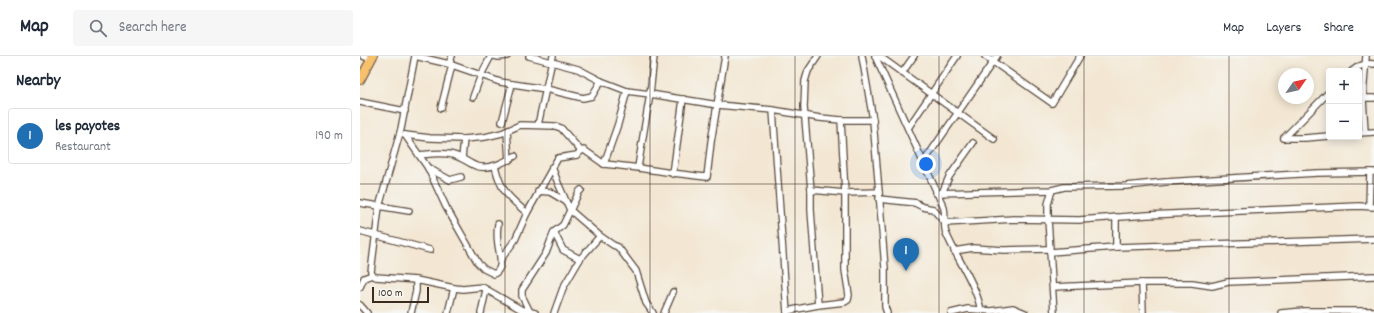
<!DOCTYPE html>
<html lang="en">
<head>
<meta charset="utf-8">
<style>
	body { margin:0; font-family:Dekko,sans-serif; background:#f6f6f7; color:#1f2937 }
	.controls { position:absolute; right:12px; top:12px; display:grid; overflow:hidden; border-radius:4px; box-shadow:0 2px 10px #0003 }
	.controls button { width:36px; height:36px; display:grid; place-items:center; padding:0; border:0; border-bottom:1px solid #e0e1e3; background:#fff; color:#1f2937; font:20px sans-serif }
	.compass { position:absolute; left:918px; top:12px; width:36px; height:36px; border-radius:50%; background:#fff; box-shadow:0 2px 10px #0003; rotate:56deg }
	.scale { position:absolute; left:12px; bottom:10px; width:57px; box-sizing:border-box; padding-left:4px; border:2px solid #3b2a1e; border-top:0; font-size:11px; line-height:14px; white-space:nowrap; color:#3b2a1e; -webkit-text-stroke:3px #f6f6f2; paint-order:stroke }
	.you { position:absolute; left:566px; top:108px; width:14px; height:14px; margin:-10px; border:3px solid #fff; border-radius:50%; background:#1a73e8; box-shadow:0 0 0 6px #1a73e833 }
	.badge { display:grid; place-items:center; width:26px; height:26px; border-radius:50%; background:#1f6fb2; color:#fff; font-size:13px; font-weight:700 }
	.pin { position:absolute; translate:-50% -33px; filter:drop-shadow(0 1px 2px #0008) }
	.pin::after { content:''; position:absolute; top:21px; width:14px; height:12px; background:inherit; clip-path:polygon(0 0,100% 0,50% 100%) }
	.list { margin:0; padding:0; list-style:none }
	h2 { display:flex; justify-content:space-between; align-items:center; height:52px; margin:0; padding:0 16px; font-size:17px }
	h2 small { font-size:13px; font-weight:400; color:#747a83 }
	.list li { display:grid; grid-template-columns:26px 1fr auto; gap:12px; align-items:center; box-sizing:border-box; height:56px; margin:0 8px 8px; padding:0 8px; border:1px solid #e0e1e3; border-radius:4px }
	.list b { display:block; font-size:15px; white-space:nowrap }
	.list p { margin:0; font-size:13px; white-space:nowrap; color:#747a83 }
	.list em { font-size:13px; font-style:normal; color:#747a83 }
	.icon { flex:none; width:22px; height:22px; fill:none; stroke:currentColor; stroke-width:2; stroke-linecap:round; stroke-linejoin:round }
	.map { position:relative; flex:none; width:1014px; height:257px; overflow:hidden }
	header { display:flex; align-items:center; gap:24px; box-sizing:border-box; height:56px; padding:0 20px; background:#fff; border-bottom:1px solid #e0e1e3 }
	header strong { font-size:19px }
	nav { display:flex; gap:22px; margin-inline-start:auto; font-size:14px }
	.search { width:280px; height:36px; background:#f6f6f7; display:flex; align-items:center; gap:10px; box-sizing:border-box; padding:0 14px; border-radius:4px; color:#747a83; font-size:15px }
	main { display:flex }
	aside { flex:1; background:#fff }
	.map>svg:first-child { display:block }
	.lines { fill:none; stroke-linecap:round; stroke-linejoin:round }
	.minor-casing { stroke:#574639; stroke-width:8 }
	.highway-casing { stroke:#574639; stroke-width:10 }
	.minor { stroke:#fff; stroke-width:5.5 }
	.highway { stroke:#f7c06c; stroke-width:8 }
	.grid { fill:none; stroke:#3b2a1e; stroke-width:1; stroke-opacity:0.55 }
</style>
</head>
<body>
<header>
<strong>Map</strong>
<div class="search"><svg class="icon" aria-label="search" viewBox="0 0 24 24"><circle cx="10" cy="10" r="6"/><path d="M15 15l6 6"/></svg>Search here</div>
<nav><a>Map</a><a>Layers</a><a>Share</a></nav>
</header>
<main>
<aside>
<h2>Nearby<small></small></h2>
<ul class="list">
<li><span class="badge">1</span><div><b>les payotes</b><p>Restaurant</p></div><em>190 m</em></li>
</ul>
</aside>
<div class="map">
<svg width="1014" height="257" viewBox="0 0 1014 257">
	<rect width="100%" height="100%" fill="#f6f6f2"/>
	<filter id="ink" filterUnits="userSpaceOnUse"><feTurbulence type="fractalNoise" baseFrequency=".025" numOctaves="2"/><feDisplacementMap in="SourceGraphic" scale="8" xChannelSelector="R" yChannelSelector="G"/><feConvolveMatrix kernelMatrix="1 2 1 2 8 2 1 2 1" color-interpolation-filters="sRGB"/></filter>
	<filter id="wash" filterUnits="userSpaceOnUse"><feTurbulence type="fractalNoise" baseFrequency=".012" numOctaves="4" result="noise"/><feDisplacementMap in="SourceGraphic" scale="16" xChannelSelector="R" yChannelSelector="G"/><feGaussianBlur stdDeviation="0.9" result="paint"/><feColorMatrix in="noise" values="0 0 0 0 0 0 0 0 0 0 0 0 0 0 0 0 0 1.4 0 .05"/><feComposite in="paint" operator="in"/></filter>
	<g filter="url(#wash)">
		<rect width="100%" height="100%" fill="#f3e7d3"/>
	</g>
	<g filter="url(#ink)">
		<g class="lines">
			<!-- minor casing -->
			<g class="minor-casing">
				<g id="minor">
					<path d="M3 0 11 3"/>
					<path d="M55 0 89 8 121 19 131 0"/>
					<path d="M134 0 139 1 147 0"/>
					<path d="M169 0 218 13 241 25 267 35 290 38 358 49 413 54 460 62 481 64H513"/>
					<path d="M502 0 513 64 519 136"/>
					<path d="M515 0 584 152C586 160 583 169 586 177 597 203 615 226 621 254"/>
					<path d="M519 0 634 83"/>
					<path d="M625 0 662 26 692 47 720 0"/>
					<path d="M89 8 92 0"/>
					<path d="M992 15C999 9 1005 7 1014 8"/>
					<path d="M542 17 554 0"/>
					<path d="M113 41 121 19 140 26 186 33 223 42 232 40 241 25"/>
					<path d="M999 42H1014"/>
					<path d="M0 46 45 55"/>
					<path d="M81 52 92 9"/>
					<path d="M413 54 427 257"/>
					<path d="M142 66 152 28"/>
					<path d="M178 69 193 0"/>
					<path d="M548 72 597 0"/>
					<path d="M147 75 149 104"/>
					<path d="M1005 76 1003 42 1006 0"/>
					<path d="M999 77 1014 76"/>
					<path d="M45 79 70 82 104 83 125 81 142 77 160 69 195 70 201 72 221 95 224 94 244 108 258 68 267 35"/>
					<path d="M45 79 68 112 90 124 101 121"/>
					<path d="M924 82 969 36"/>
					<path d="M924 82H945L969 80"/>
					<path d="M59 99C70 98 82 96 93 99 102 101 108 107 116 110 129 114 143 107 155 100"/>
					<path d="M102 102 104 83"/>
					<path d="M563 107 637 0"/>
					<path d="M244 108C279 111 313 118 347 121L351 86 365 0"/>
					<path d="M135 110C141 135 147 140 167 157"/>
					<path d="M192 111 198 127 210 154 240 180 220 203 203 232 194 257"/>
					<path d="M278 111 290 38 294 0"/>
					<path d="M68 112 86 151 118 207 124 213 134 218C145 212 139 198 138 188 137 181 137 174 138 168"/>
					<path d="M313 118 323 43"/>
					<path d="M451 134 444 51 445 25 448 15 458 0"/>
					<path d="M692 134 688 148V163L694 257"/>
					<path d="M178 135 190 136 205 145"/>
					<path d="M576 137 692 134 704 131 766 130 805 126 957 117 1014 116"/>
					<path d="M582 137 589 121 613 87"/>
					<path d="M519 143 557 147"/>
					<path d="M0 147 49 155"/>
					<path d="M555 147 563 151 573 153 585 167 654 163 719 164 787 159 999 150 1014 151"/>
					<path d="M1009 150 1010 116"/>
					<path d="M756 161V191"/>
					<path d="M0 175 70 194"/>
					<path d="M194 176 203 194 220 203"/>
					<path d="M240 180 253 189 258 191 276 215 286 247 293 257"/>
					<path d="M594 195 613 192 644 194 689 193"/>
					<path d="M690 196 756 191 1014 183"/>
					<path d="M141 203 155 184 167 157 198 102 217 99 221 95"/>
					<path d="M12 219 11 216 19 151 41 73 55 0"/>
					<path d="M12 219 16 221 56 224 94 232 103 233 122 231 162 254 175 257"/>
					<path d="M782 227 783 257"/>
					<path d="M0 231 4 222 12 219"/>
					<path d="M693 231 782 227H832L852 230 868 226 1014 220"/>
					<path d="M0 249 7 257"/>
					<path d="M458 249 451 154V134L485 137 481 64"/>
					<path d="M427 255 458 249 485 246 488 244 489 239 485 214V137L519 136 525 212V251L527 257"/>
					<path d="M170 256 162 240V234L186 197 194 176 203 169 219 136 221 134"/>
					<path d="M51 257 56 235V224"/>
					<path d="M88 257 94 232"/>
					<path d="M121 257 126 234"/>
					<path d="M304 257 313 236"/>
					<path d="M591 257 608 253 631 255 653 252 665 257"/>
					<path d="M921 257 944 255H1014"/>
				</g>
			</g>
			<!-- highway casing -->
			<g class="highway-casing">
				<path id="highway" d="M0 24 13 0"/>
			</g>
			<!-- minor -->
			<use href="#minor" class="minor"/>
			<!-- highway -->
			<use href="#highway" class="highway"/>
		</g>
	</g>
	<!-- grid -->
	<path class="grid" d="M145 0V257M290 0V257M435 0V257M579 0V257M724 0V257M869 0V257M0 128H1014"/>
</svg>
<div class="controls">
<button>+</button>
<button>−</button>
</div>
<svg class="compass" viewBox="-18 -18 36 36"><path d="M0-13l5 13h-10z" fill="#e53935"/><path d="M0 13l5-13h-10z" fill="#747a83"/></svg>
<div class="scale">100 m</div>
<div class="you"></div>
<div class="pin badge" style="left:546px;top:215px">1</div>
</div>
</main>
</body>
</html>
